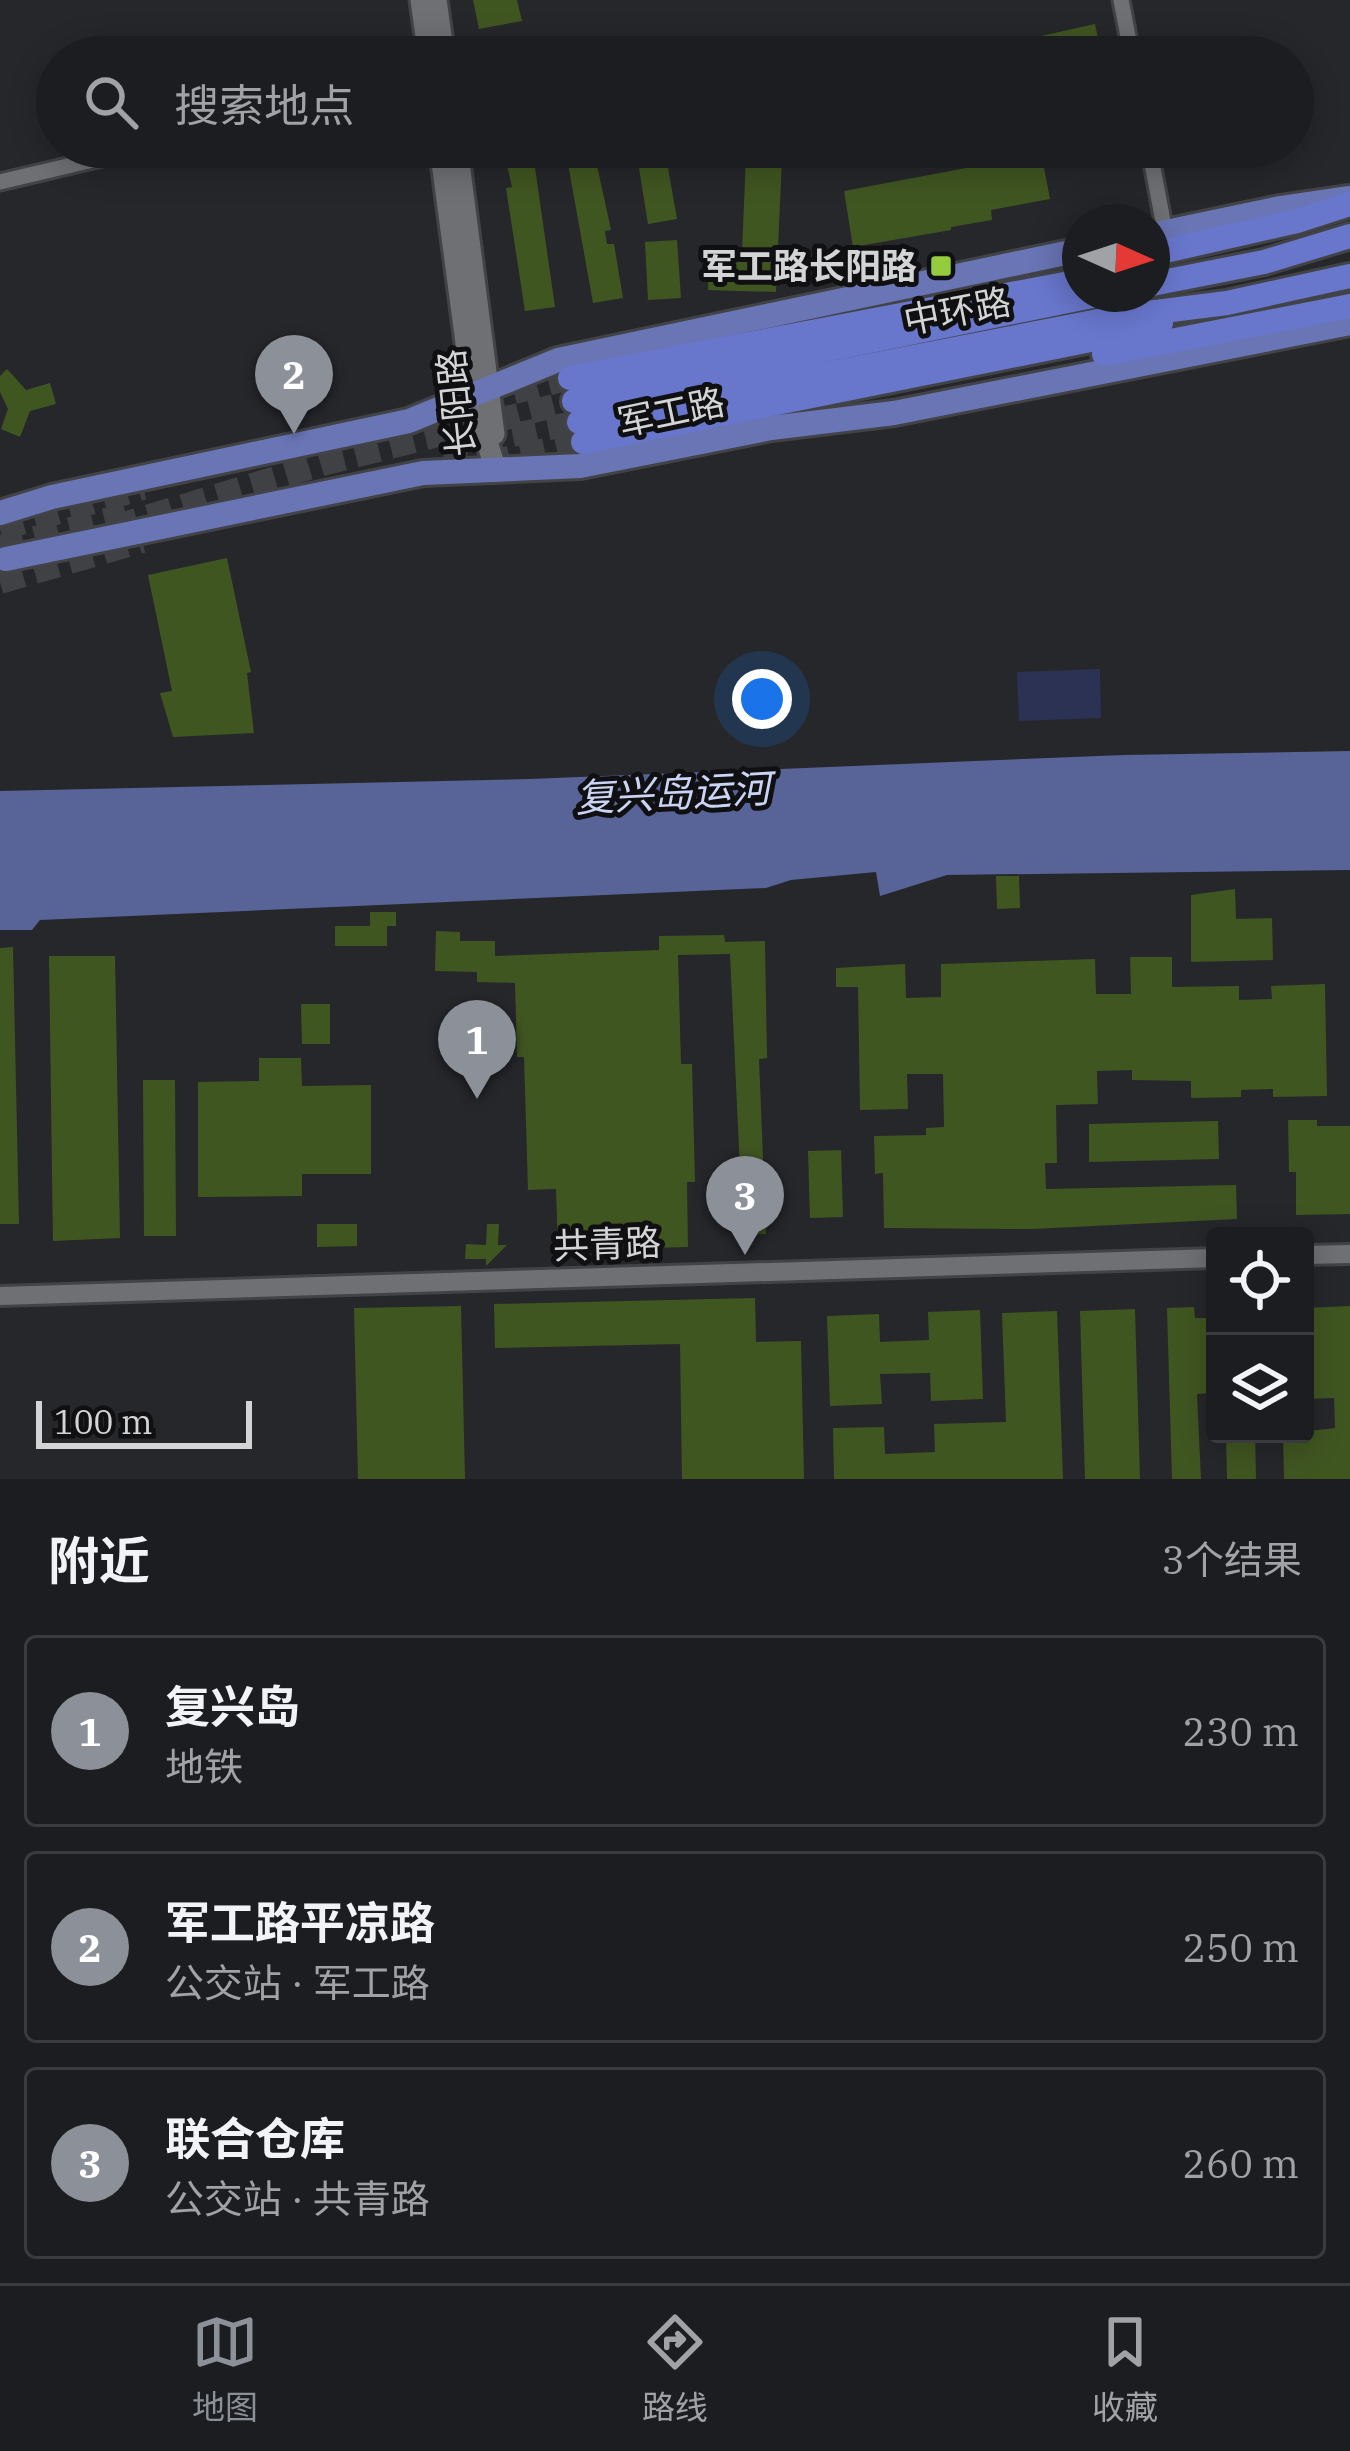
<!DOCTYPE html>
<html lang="zh">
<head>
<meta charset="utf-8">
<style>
	body { margin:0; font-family:"IBM Plex Serif","Noto Sans SC",serif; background:#252629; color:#f1f3f6 }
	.controls { position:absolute; right:36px; bottom:36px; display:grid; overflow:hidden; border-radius:12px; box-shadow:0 6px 30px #0003 }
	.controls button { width:108px; height:108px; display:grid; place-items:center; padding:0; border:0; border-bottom:3px solid #3a3b3e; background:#1c1d20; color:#f1f3f6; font:60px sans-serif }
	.compass { position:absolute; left:1062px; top:204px; width:108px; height:108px; border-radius:50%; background:#1c1d20; box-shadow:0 6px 30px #0003; rotate:93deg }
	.scale { position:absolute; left:36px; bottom:30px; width:216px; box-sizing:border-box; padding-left:12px; border:6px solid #d3d4d6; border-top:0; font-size:33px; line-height:42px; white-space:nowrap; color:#d3d4d6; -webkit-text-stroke:9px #101012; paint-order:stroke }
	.you { position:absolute; left:762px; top:699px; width:42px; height:42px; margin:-30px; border:9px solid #fff; border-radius:50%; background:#1a73e8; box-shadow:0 0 0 18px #1a73e833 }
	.badge { display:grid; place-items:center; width:78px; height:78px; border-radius:50%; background:#8c9099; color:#fff; font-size:39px; font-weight:700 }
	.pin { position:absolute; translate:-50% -99px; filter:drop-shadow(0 3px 6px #0008) }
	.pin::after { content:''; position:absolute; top:63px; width:42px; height:36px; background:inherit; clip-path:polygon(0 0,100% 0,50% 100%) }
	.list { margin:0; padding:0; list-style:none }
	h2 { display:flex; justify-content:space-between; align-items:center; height:156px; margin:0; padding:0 48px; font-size:51px }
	h2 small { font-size:39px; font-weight:400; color:#a0a2a5 }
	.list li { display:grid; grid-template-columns:78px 1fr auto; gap:36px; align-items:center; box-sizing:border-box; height:192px; margin:0 24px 24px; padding:0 24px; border:3px solid #3a3b3e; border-radius:12px }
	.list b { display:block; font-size:45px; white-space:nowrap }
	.list p { margin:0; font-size:39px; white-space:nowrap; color:#a0a2a5 }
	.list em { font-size:39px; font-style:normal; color:#a0a2a5 }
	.icon { flex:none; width:66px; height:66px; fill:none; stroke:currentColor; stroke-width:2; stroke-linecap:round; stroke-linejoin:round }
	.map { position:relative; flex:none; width:1350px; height:1479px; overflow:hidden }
	.search { position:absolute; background:#1c1d20; box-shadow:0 6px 30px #0003; left:36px; right:36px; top:36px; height:132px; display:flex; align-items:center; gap:30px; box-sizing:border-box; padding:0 42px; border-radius:66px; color:#a0a2a5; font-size:45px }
	.sheet { height:804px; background:#1c1d20 }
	nav { display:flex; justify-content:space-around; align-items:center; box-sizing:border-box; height:168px; border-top:3px solid #3a3b3e; background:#1c1d20; font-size:33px; color:#a0a2a5 }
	nav a { display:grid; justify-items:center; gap:6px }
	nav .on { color:#8c9099 }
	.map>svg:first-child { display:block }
	.green { fill:#2b3254 }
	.water { fill:#586397 }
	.building { fill:#405621 }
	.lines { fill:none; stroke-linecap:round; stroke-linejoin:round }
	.trunk-tunnel { stroke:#404145; stroke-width:24; stroke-dasharray:24 12; stroke-linecap:butt }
	.minor-casing { stroke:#424346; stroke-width:21 }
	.tertiary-casing { stroke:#424346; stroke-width:24 }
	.secondary-casing { stroke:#424346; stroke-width:27 }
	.primary-casing { stroke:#424346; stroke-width:30 }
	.trunk-casing { stroke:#424346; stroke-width:30 }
	.minor { stroke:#6f7074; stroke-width:15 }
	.tertiary { stroke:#6f7074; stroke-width:18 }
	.secondary { stroke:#6f7074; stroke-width:21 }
	.primary { stroke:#6a75b6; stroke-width:24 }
	.trunk { stroke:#6876cc; stroke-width:24 }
	.poi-dot { fill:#94cc3d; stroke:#101012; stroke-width:4.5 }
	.labels { text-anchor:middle; stroke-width:10; stroke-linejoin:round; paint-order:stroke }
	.poi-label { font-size:36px; font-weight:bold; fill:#d3d4d6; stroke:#101012; text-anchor:end }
	.street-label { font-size:36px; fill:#d3d4d6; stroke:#101012 }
	.water-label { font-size:39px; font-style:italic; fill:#cbd4f4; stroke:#101012 }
</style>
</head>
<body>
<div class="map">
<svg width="1350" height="1479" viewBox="0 0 1350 1479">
	<rect width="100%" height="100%" fill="#26272b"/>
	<!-- green -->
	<path class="green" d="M1100 669 1101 718 1019 721 1017 672Z"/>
	<!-- water -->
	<path class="water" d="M1350 751V870L947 875 880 896 876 872 791 880 766 888 40 920 32 930H0V791L530 779 1124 755Z"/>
	<!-- building -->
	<g class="building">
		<path d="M473 0H517L522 21 479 29Z"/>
		<path d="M1095 24 1102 57H1045L1041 36Z"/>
		<path d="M503 147H532L555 307 525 311 506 188 512 187Z"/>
		<path d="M565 147H593L611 230 605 231 607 244H614L623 298 593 303Z"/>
		<path d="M1000 147H1040L1050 199 991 210 992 220 951 227V230L853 247 844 191 1003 161Z"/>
		<path d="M665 151 677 219 648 224 637 156Z"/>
		<path d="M746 156 782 158 776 292 708 290 709 251 742 252Z"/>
		<path d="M677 240 681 298 648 300 645 242Z"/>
		<path d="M7 369 26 390 50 383 56 404 30 411 20 437 1 429 8 409 0 392V376Z"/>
		<path d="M227 558 251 672 247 673 254 733 173 737 160 693 172 691 148 575Z"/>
		<path d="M996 876H1019L1020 908 997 909Z"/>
		<path d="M1235 889 1236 919 1272 918 1273 960 1191 962V895Z"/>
		<path d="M370 912H396V926H387V946H335V926H370Z"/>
		<path d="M436 931 460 932V941H495V956L659 950V936L724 935 725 942 765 941 767 1058 759 1059 766 1234 743 1235 730 954 678 955 681 1064H692L695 1182H687L688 1247 558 1250 556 1189 528 1190 524 1057H517L515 983 477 982V972L435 971Z"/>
		<path d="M13 947 19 1224H0V948Z"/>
		<path d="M49 956H115L120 1238 53 1241Z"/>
		<path d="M1130 957H1172V987L1239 986V1000L1272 999 1271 986 1325 984 1327 1096 1273 1097V1089L1241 1090V1097L1191 1098V1081L1132 1080V1070L1097 1071 1098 1104 1056 1105 1057 1163H1045L1046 1189 1236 1185 1237 1219 1032 1229 884 1228 883 1173 875 1174 874 1136 926 1135V1128L944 1127 943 1074H907L908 1109 860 1110 858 987H836V968L905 964 906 998 941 997V964L1095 959 1096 994H1131Z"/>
		<path d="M301 1004H330V1044H302Z"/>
		<path d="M259 1058H301L302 1086 371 1085V1174H302V1196L198 1197V1082L259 1081Z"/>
		<path d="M143 1080H175L176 1236H144Z"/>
		<path d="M1288 1120H1317V1126H1350V1214L1296 1215V1172H1289Z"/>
		<path d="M1218 1121 1219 1159 1089 1162V1124Z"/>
		<path d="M841 1150 843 1217 810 1218 808 1151Z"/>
		<path d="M317 1224H357V1246L317 1247Z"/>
		<path d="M487 1224H499L498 1245H507L486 1266V1259H465L466 1244 486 1245Z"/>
		<path d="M755 1298 756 1342 801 1341 804 1479H682L680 1344 495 1348 494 1304Z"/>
		<path d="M461 1306 465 1479H358L354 1308Z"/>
		<path d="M1350 1306V1479H1284L1283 1434 1335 1428 1334 1398 1305 1399V1308Z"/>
		<path d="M1194 1307 1195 1318H1215V1393L1197 1394 1201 1479H1172L1167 1308Z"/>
		<path d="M1135 1309 1140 1479H1085L1080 1311Z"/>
		<path d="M980 1310 983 1399 931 1401 930 1373 880 1374 882 1404 830 1406 827 1316 879 1314 880 1342 929 1340 928 1312Z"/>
		<path d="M1057 1311 1063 1479H834L833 1428 884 1427 885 1454 935 1452 934 1424 1006 1422 1002 1313Z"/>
		<path d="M1226 1434H1255L1256 1479H1227Z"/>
	</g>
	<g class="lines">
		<!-- trunk-tunnel -->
		<g class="trunk-tunnel">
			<path d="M479 401 570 378"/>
			<path d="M442 449 579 422"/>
			<path d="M486 463 583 442"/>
			<path d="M114 527 322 464 574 401"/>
			<path d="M0 529 143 488"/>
			<path d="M0 547 126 515"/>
			<path d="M0 582 142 541"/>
		</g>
		<!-- minor casing -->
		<g class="minor-casing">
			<g id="minor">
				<path d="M1121 0 1132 57"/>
				<path d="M1149 147 1165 232"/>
				<path d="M0 182 148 147"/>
			</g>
		</g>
		<!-- tertiary casing -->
		<g class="tertiary-casing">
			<g id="tertiary">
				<path d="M1305 1255 1350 1254"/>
				<path d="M0 1296 1215 1258"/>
			</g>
		</g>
		<!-- secondary casing -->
		<g class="secondary-casing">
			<g id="secondary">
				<path d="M421 0 429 57"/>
				<path d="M436 0 444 57"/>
				<path d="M440 147 473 395 496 471"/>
				<path d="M457 147 494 434"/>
			</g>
		</g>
		<!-- primary casing -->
		<g class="primary-casing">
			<g id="primary">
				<path d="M1152 235 1280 208 1348 198"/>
				<path d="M0 513 52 497 409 421 558 360 1080 250"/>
				<path d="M6 559 423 473 580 466 771 428 894 413 1350 323"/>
			</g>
		</g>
		<!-- trunk casing -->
		<g class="trunk-casing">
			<g id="trunk">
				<path d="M1152 254 1297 221 1350 204"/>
				<path d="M1152 284 1264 262 1350 236"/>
				<path d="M1104 354 1350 306"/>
				<path d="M570 378 1080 281"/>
				<path d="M574 401 1102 294"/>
				<path d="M579 422 1124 316 1227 303 1350 276"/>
				<path d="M583 442 1125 333 1161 323"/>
			</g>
		</g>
		<!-- minor -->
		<use href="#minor" class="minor"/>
		<!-- tertiary -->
		<use href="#tertiary" class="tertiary"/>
		<!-- secondary -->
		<use href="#secondary" class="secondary"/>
		<!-- primary -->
		<use href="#primary" class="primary"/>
		<!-- trunk -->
		<use href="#trunk" class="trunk"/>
	</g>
	<!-- markers -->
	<rect class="poi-dot" x="929" y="254" width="24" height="24" rx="6"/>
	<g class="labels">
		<!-- poi labels -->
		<g class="poi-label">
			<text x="917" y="279">军工路长阳路</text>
		</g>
		<!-- street labels -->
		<g class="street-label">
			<text transform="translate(957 311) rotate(-11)" y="13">中环路</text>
			<text transform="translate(456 403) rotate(-96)" y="13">长阳路</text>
			<text transform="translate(671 412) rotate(-12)" y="13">军工路</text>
			<text transform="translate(607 1244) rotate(-2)" y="13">共青路</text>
		</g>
		<!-- water labels -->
		<g class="water-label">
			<text transform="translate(673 793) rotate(-3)" y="14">复兴岛运河</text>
		</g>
	</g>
</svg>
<div class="controls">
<button><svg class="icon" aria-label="locate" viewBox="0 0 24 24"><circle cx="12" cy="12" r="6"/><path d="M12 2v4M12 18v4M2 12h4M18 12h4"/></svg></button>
<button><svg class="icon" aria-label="layers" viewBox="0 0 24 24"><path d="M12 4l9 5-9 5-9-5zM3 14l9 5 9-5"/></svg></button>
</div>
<svg class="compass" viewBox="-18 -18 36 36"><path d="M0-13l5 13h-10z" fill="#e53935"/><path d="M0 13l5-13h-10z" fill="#a0a2a5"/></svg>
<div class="scale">100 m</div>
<div class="you"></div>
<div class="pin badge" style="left:477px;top:1099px">1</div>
<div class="pin badge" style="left:294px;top:434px">2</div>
<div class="pin badge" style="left:745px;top:1255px">3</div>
<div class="search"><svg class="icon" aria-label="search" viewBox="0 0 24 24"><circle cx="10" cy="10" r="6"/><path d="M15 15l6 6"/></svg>搜索地点</div>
</div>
<section class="sheet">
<h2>附近<small>3个结果</small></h2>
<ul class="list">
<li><span class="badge">1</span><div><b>复兴岛</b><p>地铁</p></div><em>230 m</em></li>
<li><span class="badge">2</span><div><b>军工路平凉路</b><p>公交站 · 军工路</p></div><em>250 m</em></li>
<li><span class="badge">3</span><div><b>联合仓库</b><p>公交站 · 共青路</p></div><em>260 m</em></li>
</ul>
</section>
<nav>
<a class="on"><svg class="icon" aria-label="map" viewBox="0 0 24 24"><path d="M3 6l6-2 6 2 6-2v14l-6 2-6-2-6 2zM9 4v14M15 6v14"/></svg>地图</a>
<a><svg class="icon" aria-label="directions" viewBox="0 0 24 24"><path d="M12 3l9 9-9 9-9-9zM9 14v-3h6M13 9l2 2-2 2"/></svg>路线</a>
<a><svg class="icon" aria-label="saved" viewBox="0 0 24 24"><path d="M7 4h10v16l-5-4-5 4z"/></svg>收藏</a>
</nav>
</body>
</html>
